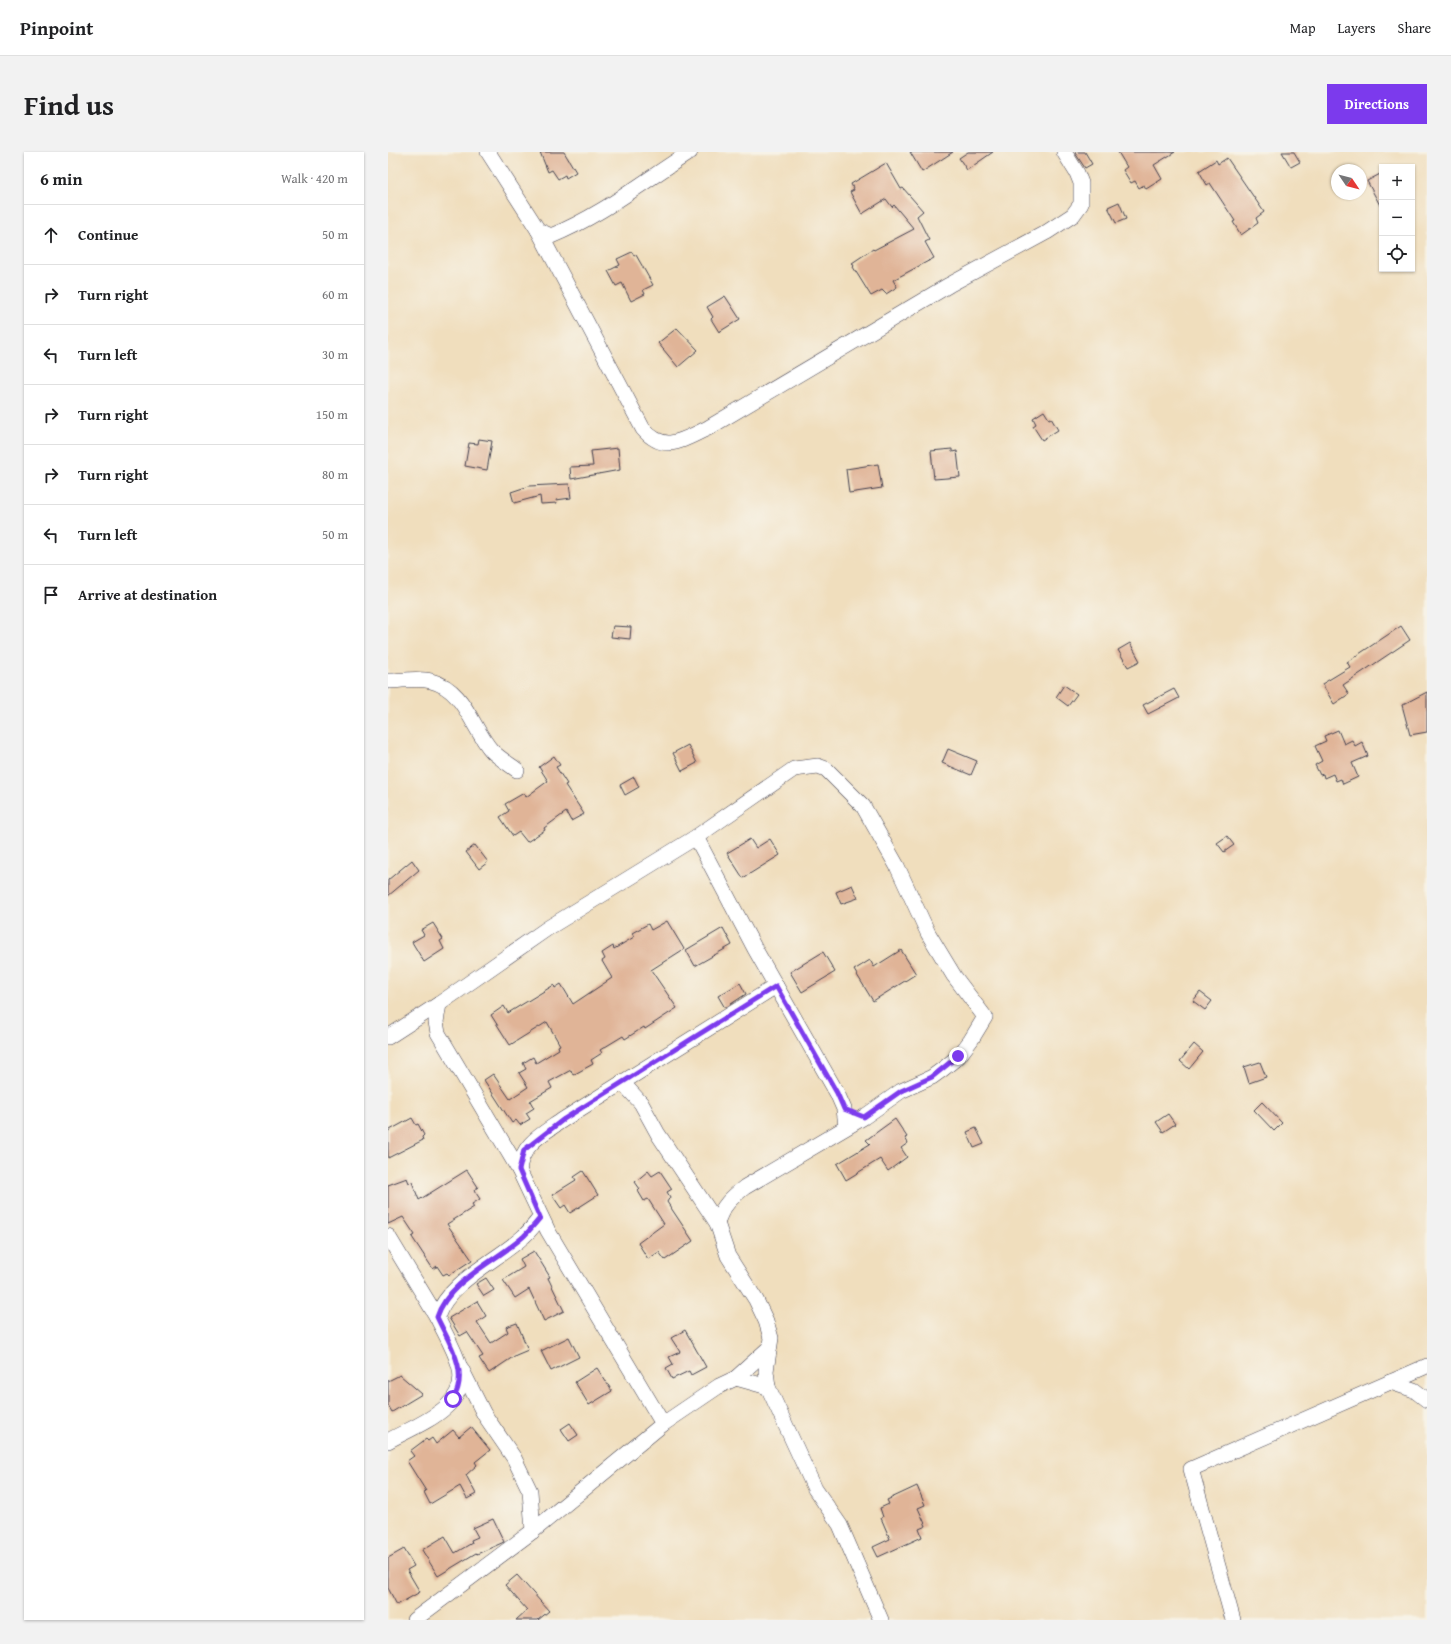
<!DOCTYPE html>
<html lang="en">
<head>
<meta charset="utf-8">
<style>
	body { margin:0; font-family:"Gentium Book Plus",serif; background:#f2f2f2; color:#202124 }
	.controls { position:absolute; right:12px; top:12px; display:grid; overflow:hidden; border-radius:0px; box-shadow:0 1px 3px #0004 }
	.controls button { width:36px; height:36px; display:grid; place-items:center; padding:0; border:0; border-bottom:1px solid #e0e0e0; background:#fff; color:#202124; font:20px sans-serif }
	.compass { position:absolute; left:943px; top:12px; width:36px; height:36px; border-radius:50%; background:#fff; box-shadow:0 1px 3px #0004; rotate:125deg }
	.stop { position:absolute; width:12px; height:12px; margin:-9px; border:3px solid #7c3aed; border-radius:50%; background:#fff }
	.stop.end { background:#7c3aed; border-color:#fff; box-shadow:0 1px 4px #0008 }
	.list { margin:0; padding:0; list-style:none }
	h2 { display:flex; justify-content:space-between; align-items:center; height:52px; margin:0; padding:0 16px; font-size:17px }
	h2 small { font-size:13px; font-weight:400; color:#757577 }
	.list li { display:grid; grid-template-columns:26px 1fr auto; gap:12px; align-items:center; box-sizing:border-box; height:60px; padding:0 16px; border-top:1px solid #e0e0e0 }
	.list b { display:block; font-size:15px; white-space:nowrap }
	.list em { font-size:13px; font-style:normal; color:#757577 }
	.icon { flex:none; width:22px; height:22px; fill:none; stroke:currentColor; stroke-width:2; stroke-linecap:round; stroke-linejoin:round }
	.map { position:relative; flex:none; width:1039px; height:1468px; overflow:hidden; border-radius:0px }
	header { display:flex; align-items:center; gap:24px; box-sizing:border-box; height:56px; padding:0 20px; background:#fff; border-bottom:1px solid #e0e0e0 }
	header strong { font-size:19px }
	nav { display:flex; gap:22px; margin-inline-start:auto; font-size:14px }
	.intro { display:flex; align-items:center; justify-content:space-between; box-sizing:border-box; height:96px; padding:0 24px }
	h1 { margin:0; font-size:28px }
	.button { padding:10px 18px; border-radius:0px; background:#7c3aed; color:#fff; font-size:14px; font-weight:700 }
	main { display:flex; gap:24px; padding:0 24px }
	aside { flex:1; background:#fff; border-radius:0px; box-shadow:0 1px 3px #0004 }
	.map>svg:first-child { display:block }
	.building { fill:#e0b497 }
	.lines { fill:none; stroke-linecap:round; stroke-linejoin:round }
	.street-casing { stroke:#413e4e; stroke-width:16 }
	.street { stroke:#fff; stroke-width:15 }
	.route { stroke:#7c3aed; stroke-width:5 }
</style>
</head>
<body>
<header>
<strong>Pinpoint</strong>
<nav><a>Map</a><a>Layers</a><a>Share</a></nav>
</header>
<div class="intro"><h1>Find us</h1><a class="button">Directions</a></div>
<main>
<aside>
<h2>6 min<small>Walk · 420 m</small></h2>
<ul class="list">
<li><svg class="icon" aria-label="ahead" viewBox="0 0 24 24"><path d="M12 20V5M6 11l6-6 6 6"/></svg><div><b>Continue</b></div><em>50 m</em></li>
<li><svg class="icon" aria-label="right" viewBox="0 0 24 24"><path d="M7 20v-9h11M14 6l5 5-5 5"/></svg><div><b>Turn right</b></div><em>60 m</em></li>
<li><svg class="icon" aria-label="left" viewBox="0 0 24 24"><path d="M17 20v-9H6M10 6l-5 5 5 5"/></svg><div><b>Turn left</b></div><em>30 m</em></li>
<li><svg class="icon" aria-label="right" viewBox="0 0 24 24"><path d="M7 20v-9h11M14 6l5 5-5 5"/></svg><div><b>Turn right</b></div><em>150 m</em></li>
<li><svg class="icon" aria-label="right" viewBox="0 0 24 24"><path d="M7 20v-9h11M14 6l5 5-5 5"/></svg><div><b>Turn right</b></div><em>80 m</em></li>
<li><svg class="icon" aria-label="left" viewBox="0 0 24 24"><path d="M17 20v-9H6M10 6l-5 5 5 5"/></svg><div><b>Turn left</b></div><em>50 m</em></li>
<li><svg class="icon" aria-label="arrive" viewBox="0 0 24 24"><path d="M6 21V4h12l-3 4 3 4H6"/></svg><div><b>Arrive at destination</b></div></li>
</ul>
</aside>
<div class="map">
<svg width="1039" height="1468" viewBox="0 0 1039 1468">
	<rect width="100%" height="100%" fill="#f7f3e8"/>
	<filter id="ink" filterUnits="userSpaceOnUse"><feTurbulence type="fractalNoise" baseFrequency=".025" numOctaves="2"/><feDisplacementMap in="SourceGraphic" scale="8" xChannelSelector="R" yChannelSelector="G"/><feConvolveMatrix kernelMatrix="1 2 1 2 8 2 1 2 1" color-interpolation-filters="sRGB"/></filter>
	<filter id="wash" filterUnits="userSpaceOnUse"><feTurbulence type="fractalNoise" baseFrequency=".012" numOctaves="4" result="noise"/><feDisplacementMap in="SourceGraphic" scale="16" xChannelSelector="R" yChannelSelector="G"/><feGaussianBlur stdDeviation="0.9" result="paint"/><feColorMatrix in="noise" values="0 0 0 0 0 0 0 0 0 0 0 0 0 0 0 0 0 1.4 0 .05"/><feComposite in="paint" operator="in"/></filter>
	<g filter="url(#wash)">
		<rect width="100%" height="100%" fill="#f0debd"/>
		<g id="blocks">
			<!-- building -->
			<g class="building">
				<path d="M152 0H176L188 20 178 26 177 23 170 27 164 18 160 20Z"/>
				<path d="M522 0H565L534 20Z"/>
				<path d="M580 0H605L579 18 571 6Z"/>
				<path d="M690 0H697L704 12 697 16 687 1Z"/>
				<path d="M730 0H787L766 13 774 27 758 37 756 33 751 36 747 29 743 31 735 18 739 15Z"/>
				<path d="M894 0H906L912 10 903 15Z"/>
				<path d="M839 6 876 60 868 66 870 71 853 83 845 70 847 69 822 31 819 33 811 19 828 8 830 12Z"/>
				<path d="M498 11 513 37 515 36 535 59 529 64 541 88 537 90 546 106 505 128 509 135 498 142 494 138 483 144 465 115 466 114 464 111 485 97 486 98 526 77 506 53 504 55 498 47 474 62 462 40 466 38 463 32Z"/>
				<path d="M994 21V57L979 29Z"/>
				<path d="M731 50 738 67 728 71 720 55Z"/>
				<path d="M244 100 246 104 248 103 265 133 255 138 257 142 243 149 234 131 228 134 220 119 232 113 229 107Z"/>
				<path d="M337 144 352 167 331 180 323 167 325 165 319 155Z"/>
				<path d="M289 176 310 198 290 215 270 191Z"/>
				<path d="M656 259 661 267 663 266 670 278 654 288 645 274 648 272 645 266Z"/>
				<path d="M91 287 104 289 99 318 77 314 81 291 90 292Z"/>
				<path d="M230 296 232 318 183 327 182 315 205 314 203 299Z"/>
				<path d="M564 297V300L569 299 572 325 546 327 543 299Z"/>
				<path d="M490 312 494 336 461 341 458 317Z"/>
				<path d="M181 332 183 346 168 348 169 351 153 352 152 344 126 351 123 340 141 334Z"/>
				<path d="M225 474 243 475 242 487 223 485Z"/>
				<path d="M1013 474 1022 488 955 533 961 542 946 552 934 532 962 515 959 510Z"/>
				<path d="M742 491 752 509 740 515 730 498Z"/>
				<path d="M676 533 689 542 680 554 668 545Z"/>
				<path d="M786 537 791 546 760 562 755 553Z"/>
				<path d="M1039 540V580L1022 583 1014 553Z"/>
				<path d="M950 578 956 592 964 588 967 594 974 590 980 604 964 611 970 625 955 632 953 627 948 629 945 622 936 626 935 622 932 623 927 613 934 609 927 594 938 589 936 584Z"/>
				<path d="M300 593 309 611 294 619 285 601Z"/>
				<path d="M560 597 589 609 583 623 554 611Z"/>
				<path d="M166 604 172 613 168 615 179 632 177 633 196 662 183 669 178 660 156 676 157 678 139 690 131 680 125 684 112 665 121 659 117 652 136 641 138 645 160 629 151 615Z"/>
				<path d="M246 625 251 635 237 643 232 633Z"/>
				<path d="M839 684 846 693 836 700 829 691Z"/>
				<path d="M362 687 368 696 382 687 392 703 355 726 339 701Z"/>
				<path d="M87 693 100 710 91 717 78 700Z"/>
				<path d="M24 708 31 718 0 744V728Z"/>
				<path d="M464 733 470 746 453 752 448 740Z"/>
				<path d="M279 769 296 797 263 818 289 856 257 877 256 875 237 887 235 884 212 898 214 901 203 908 205 912 185 923 183 918 161 930 164 936 142 949 146 956 138 961 142 967 132 973 128 968 124 971 96 928 105 922 122 947 140 935 131 921 138 917 135 911 145 905 148 911 171 897 170 894 172 893 159 870 122 893 103 863 116 854 120 861 166 833 167 836 173 832 185 852 224 826 214 809 217 807 214 801 225 794 226 797 246 785 244 781 260 772 263 778Z"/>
				<path d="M45 771 55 787 52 789 56 797 36 810 24 790 36 783 33 778Z"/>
				<path d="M335 776 344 793 307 814 298 798Z"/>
				<path d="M513 798 528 822 485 849 466 818 482 808 486 815Z"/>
				<path d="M435 800 447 820 414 840 402 820Z"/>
				<path d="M352 831 358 842 337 856 330 844Z"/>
				<path d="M812 840 824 849 817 858 805 849Z"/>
				<path d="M806 892 815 900 801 917 792 909Z"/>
				<path d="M872 910 878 925 861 931 856 915Z"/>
				<path d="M874 950 894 971 886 979 866 958Z"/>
				<path d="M780 962 787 972 775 980 768 970Z"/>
				<path d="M24 966 28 973 30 972 36 983 34 985 35 988 0 1006V979Z"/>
				<path d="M507 967 519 985 517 986 520 991 513 996 519 1005 500 1019 492 1007 458 1028 449 1012 482 992 478 988Z"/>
				<path d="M588 976 596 992 586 996 579 980Z"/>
				<path d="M79 1018 90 1035 86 1038 92 1047 84 1052 86 1055 59 1072 84 1108 61 1123 59 1121 55 1123 49 1114 45 1117 24 1085 27 1083 15 1065 0 1072V1033L19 1026 21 1031 24 1030 31 1048Z"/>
				<path d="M195 1019 210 1043 182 1061 177 1053 173 1056 164 1043 188 1028 186 1025Z"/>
				<path d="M260 1019 264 1024 272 1019 284 1037 279 1040 282 1045 279 1050 305 1089 277 1108 271 1100 260 1107 250 1091 276 1072 260 1047 256 1049 250 1039 252 1037 247 1030Z"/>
				<path d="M146 1099 162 1125 160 1126 176 1159 156 1169 141 1137 127 1146 115 1128 136 1115 132 1107Z"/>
				<path d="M98 1126 106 1138 96 1144 88 1132Z"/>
				<path d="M89 1149 98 1164 89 1170 103 1191 120 1180 118 1175 129 1171 140 1198 128 1203 101 1221 91 1206 95 1204 79 1180 72 1184 61 1166Z"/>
				<path d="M297 1178 318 1215 303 1223 301 1219 284 1227 278 1216 285 1212 281 1205 292 1200 283 1186Z"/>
				<path d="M181 1185 191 1205 163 1219 153 1199Z"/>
				<path d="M209 1216 224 1239 201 1253 187 1230Z"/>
				<path d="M12 1223 34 1242 4 1260 0 1253V1229Z"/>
				<path d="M182 1271 190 1283 181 1289 173 1277Z"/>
				<path d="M83 1275 102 1298 87 1310 89 1313 78 1323 88 1342 79 1347 72 1334 42 1352 36 1340 38 1339 19 1309 26 1304 22 1299 38 1287 40 1289 44 1286 48 1292 65 1278 71 1285Z"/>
				<path d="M529 1334 537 1353 530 1356 538 1374 531 1377 534 1385 490 1405 485 1395 502 1387 493 1366 495 1365 492 1356 501 1352 499 1348Z"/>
				<path d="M105 1367 116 1390 89 1402 88 1401 50 1424 34 1398 57 1384 67 1401 84 1391 83 1388 90 1385 85 1376Z"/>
				<path d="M16 1397 26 1414 19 1418 32 1440 9 1453 0 1436V1406Z"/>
				<path d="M129 1423 161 1459 150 1468H128L139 1458 117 1433Z"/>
			</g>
		</g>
	</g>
	<g filter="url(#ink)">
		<use href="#blocks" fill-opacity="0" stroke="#413e4e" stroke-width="1"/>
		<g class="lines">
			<!-- street casing -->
			<g class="street-casing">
				<g id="street">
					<path d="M100 0 150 78 163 84C213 64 256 29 302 0"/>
					<path d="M150 78 255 277C277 302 294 288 320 276L561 133 659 80 685 63 693 52V31L689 21 676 0"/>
					<path d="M0 529C14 529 29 525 43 529 77 537 84 577 104 599 111 606 121 612 129 618"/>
					<path d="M308 685 367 797 449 941 456 957 458 974"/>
					<path d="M0 885 51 852 160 776 308 685 406 617 430 614 438 617 475 654 509 714 540 781 566 824 597 865 583 888 571 904 555 917 544 925 513 939 476 965 357 1035C344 1045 334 1054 329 1071"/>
					<path d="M234 930 253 951 270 982 329 1071 340 1104 368 1148 378 1169 383 1186 378 1219 380 1235 427 1337 452 1373 493 1468"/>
					<path d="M131 1018C134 991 155 982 176 967L388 834"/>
					<path d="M0 1084 49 1165"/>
					<path d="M73 1216 96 1262 126 1306 142 1339 145 1379"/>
					<path d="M348 1226 380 1235"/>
					<path d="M1002 1230 1026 1238 1039 1248"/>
					<path d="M275 1272 331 1234 348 1226 381 1196"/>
					<path d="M0 1289C28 1273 84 1255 71 1213 66 1196 56 1180 49 1165 61 1129 109 1109 136 1084 142 1079 147 1072 152 1066"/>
					<path d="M26 1468 145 1379 275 1272 160 1079 131 1018 50 881 48 870 51 852"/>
					<path d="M845 1468 803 1317 1039 1214"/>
				</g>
			</g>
			<!-- street -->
			<use href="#street" class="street"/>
		</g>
	</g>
	<g class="lines" filter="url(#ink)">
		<!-- route -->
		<path class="route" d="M65 1247C82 1220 61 1191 49 1165 61 1128 109 1109 136 1084 142 1078 147 1072 152 1066L131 1018 136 998 176 967 388 834 449 941 456 957 476 965 513 939 544 925 570 904"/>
	</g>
</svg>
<div class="controls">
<button>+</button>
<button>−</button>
<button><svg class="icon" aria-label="locate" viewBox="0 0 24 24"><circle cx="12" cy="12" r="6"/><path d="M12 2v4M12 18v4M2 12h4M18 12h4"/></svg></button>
</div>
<svg class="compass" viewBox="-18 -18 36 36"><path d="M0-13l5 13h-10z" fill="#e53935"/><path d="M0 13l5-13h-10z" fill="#757577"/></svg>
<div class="stop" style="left:65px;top:1247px"></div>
<div class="stop end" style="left:570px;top:904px"></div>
</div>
</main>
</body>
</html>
